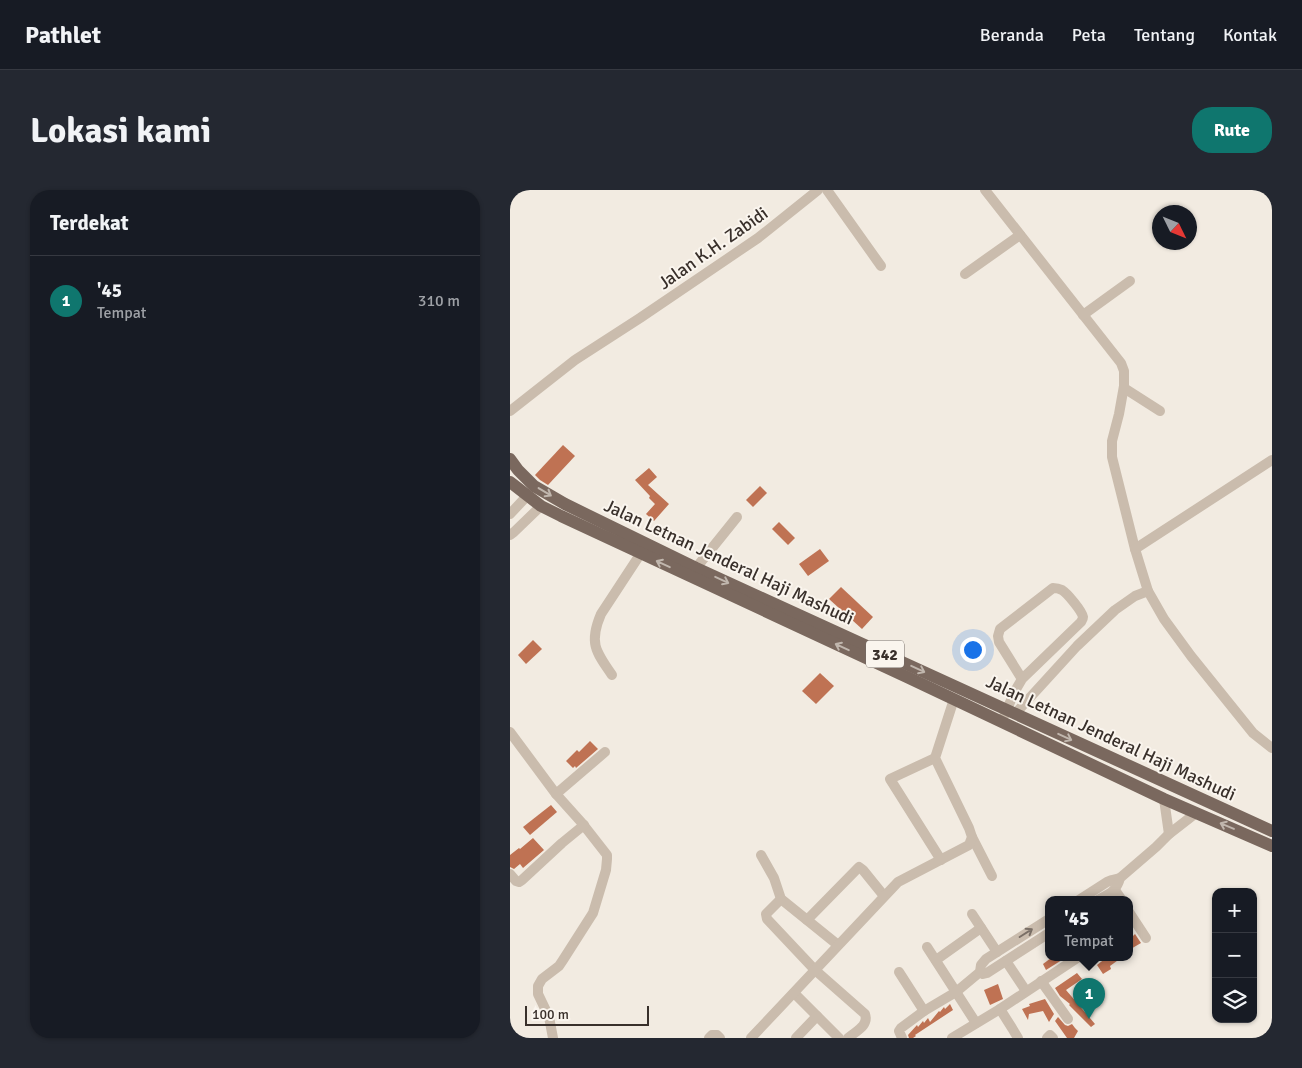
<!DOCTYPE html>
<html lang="id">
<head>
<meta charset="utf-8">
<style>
	body { margin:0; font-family:Signika,sans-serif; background:#242831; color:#f1f3f6 }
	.controls { position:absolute; right:15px; bottom:15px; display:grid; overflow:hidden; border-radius:10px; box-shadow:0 1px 4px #0004 }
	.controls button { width:45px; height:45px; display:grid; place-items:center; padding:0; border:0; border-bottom:1px solid #363941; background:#171b24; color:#f1f3f6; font:25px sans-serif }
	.compass { position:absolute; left:642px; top:15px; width:45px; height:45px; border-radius:50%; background:#171b24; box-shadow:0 1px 4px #0004; rotate:133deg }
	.scale { position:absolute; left:15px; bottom:12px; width:124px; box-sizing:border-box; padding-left:5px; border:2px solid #39302b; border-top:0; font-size:14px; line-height:18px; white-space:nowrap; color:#39302b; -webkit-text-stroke:4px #faf5ee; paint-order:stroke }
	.you { position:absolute; left:462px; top:459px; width:18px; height:18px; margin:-12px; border:4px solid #fff; border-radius:50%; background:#1a73e8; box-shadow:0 0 0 8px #1a73e833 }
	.badge { display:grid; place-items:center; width:32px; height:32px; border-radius:50%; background:#0f766e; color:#fff; font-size:16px; font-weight:700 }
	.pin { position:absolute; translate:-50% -41px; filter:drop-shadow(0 1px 2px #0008) }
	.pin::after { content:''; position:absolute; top:26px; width:18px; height:15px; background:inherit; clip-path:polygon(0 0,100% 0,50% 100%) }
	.popup { position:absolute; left:535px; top:706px; width:88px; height:65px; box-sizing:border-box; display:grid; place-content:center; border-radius:10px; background:#171b24; filter:drop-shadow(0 1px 4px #0005); font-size:16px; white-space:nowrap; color:#9ea1a6 }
	.popup b { font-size:19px; color:#f1f3f6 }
	.popup::after { content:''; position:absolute; left:50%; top:100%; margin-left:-10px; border:10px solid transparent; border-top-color:#171b24 }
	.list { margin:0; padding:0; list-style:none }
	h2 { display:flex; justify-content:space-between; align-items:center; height:65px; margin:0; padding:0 20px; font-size:21px }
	h2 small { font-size:16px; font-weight:400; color:#9ea1a6 }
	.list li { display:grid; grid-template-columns:32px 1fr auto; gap:15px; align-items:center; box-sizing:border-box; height:90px; padding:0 20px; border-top:1px solid #363941 }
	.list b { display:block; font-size:19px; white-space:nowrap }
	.list p { margin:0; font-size:16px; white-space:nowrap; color:#9ea1a6 }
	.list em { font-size:16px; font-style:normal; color:#9ea1a6 }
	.icon { flex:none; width:28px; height:28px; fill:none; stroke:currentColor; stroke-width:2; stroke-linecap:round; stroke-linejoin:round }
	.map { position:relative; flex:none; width:762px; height:848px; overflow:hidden; border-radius:20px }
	header { display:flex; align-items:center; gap:30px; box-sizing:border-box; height:70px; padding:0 25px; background:#171b24; border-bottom:1px solid #363941 }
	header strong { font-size:24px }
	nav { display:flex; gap:28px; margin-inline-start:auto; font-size:18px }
	.intro { display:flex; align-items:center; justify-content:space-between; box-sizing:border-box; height:120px; padding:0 30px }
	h1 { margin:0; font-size:35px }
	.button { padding:12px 22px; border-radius:20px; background:#0f766e; color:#fff; font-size:18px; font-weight:700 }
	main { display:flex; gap:30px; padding:0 30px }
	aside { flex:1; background:#171b24; border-radius:20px; box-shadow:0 1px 4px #0004 }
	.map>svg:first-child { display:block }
	.building { fill:#bf7253 }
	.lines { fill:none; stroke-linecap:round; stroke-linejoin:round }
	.minor { stroke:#cabcad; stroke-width:10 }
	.major { stroke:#7a685e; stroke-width:12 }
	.oneway { stroke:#c0b6ad }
	.oneway2 { stroke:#7a6f66 }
	.labels { text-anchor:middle; stroke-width:4; stroke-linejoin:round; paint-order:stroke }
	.shield { fill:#faf5ee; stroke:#736b66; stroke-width:1 }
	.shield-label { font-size:16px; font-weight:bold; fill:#39302b }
	.street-label { font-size:18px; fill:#39302b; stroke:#faf5ee }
</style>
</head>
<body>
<header>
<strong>Pathlet</strong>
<nav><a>Beranda</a><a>Peta</a><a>Tentang</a><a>Kontak</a></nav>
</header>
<div class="intro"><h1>Lokasi kami</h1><a class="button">Rute</a></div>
<main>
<aside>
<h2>Terdekat<small></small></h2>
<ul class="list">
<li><span class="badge">1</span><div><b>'45</b><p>Tempat</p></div><em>310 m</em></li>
</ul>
</aside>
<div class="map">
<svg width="762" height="848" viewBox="0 0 762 848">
	<rect width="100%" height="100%" fill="#f2ebe1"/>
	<!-- building -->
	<g class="building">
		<path d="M53 255 65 266 38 295 30 290 25 285Z"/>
		<path d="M139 278 147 287 138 295 159 314 144 331 136 324 145 314 139 308 140 306 125 290Z"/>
		<path d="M250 296 257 303 243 317 236 310Z"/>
		<path d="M269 332 285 348 278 355 262 339Z"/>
		<path d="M310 359 319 371 298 386 289 374Z"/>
		<path d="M331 397 363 427 352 439 319 409Z"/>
		<path d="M23 450 32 459 16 474 8 465Z"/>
		<path d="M310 483 324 496 306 514 292 501Z"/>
		<path d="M80 551 88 559 66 578 65 576 63 578 56 571 67 560 69 562Z"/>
		<path d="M41 615 47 622 20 645 13 637Z"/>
		<path d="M23 648 34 660 13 678 10 674 4 679 0 677V665L9 658 10 659Z"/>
		<path d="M619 739 623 746 625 744 631 753 619 760Z"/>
		<path d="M541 768H555L536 780 533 774Z"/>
		<path d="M596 768H611L600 776 601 779 593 784 587 775Z"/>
		<path d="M567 783 572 789 556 800 585 834 581 837 559 815 560 814 550 806 545 798Z"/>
		<path d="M488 794 493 809 480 815 474 800Z"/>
		<path d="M535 809 544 824 539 832 533 821 519 824 518 830 512 819 520 816 519 814Z"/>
		<path d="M440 814 443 820 405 845 406 846 403 848H399L398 845 407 835 408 837 413 831 414 833 418 828 420 832 429 821 430 822 434 817 435 819Z"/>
		<path d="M548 827 555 835 558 836 562 834 565 838 568 841 564 848H557L545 831Z"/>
	</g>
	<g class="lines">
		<!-- minor -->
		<g class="minor">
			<path d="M317 0 371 76"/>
			<path d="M475 0 611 173 614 181V196L609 224 602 251V267L625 359 638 401 654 429 681 466 743 543 762 558"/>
			<path d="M455 84 510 45"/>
			<path d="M573 125 620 91"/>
			<path d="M614 198 650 221"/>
			<path d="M0 221 65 170 130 128 248 48 308 0"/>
			<path d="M0 324 17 306"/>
			<path d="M0 345 4 342 31 316"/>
			<path d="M625 359 762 270"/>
			<path d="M186 378 227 327"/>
			<path d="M102 485C85 461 79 452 91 424L131 363"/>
			<path d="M505 524 567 456 605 420 625 406 638 401"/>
			<path d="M494 526 505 501 512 489 571 432C572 430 573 429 573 427 572 421 557 403 552 400 548 398 547 398 543 398L490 439 488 446 489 452 512 489"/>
			<path d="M0 542 46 604 72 633 97 665V669L96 680 83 723 53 770 49 776 32 789 28 796V804L39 827 43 848"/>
			<path d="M425 568 380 589 431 670"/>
			<path d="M46 604 95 562"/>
			<path d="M654 609 659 644"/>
			<path d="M462 647 482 686"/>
			<path d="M251 665 264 688 271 709 328 755"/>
			<path d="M0 684 6 691 9 692 12 690 52 653 74 635"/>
			<path d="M605 700 612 710"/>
			<path d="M271 709 256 724 257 729 305 780 355 824C359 836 346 841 338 848"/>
			<path d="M569 710 597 692 602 690 610 688"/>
			<path d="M588 710C599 704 607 701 610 688L646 657 659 644 686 623"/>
			<path d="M619 722 636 748"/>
			<path d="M462 724 487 762"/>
			<path d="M297 730 349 677 353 680 374 706"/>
			<path d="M417 757 466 833"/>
			<path d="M426 770 471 738"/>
			<path d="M496 771 516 801"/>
			<path d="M389 782 414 821"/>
			<path d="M470 782 473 784 477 783 539 743"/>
			<path d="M531 791 558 829"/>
			<path d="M284 803 329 848"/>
			<path d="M490 819 502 838 508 848"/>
			<path d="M199 848 202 845H207L210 848"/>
			<path d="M241 848 388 692 459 655 462 647 459 638 425 568 444 509"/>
			<path d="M286 848 307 826"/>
			<path d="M392 848 389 841 391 838 414 821 446 802 470 782 471 775 476 769 539 729"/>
			<path d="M442 848 490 819 567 768"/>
			<path d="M537 848 540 845 543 848"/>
		</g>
		<!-- major -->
		<g class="major">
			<path d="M0 269 8 280 24 296 55 314 186 378 762 641"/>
			<path d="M0 292 31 316 51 326 397 487 654 609 762 656"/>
		</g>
	</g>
	<!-- one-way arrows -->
	<defs><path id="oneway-shaft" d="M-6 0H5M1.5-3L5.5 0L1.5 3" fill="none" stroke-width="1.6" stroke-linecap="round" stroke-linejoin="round" transform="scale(1.25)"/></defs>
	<g class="oneway">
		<use href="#oneway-shaft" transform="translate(35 302) rotate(31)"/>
		<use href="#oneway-shaft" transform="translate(153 374) rotate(-155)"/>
		<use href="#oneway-shaft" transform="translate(212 390) rotate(25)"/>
		<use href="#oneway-shaft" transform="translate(332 457) rotate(-155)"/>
		<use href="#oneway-shaft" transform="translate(408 479) rotate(25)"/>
		<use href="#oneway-shaft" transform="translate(555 547) rotate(25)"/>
		<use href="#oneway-shaft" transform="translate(717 636) rotate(-157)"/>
	</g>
	<use class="oneway2" href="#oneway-shaft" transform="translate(516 743) rotate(-32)"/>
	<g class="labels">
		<!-- shield labels -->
		<rect class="shield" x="356" y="450.5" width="38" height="27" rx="4"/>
		<g class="shield-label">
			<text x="375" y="470">342</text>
		</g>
		<!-- street labels -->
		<g class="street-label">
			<text transform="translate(203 58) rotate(-35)" y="6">Jalan K.H. Zabidi</text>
			<text transform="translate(219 372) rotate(25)" y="6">Jalan Letnan Jenderal Haji Mashudi</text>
			<text transform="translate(601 548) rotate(25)" y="6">Jalan Letnan Jenderal Haji Mashudi</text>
		</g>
	</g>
</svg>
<div class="controls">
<button>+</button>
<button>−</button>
<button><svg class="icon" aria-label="layers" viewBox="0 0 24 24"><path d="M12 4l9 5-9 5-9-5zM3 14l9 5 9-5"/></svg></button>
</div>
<svg class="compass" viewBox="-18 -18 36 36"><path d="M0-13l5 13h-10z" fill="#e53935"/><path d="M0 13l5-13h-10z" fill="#9ea1a6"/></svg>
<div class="scale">100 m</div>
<div class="you"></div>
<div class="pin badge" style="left:579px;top:829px">1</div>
<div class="popup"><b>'45</b>Tempat</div>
</div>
</main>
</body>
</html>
